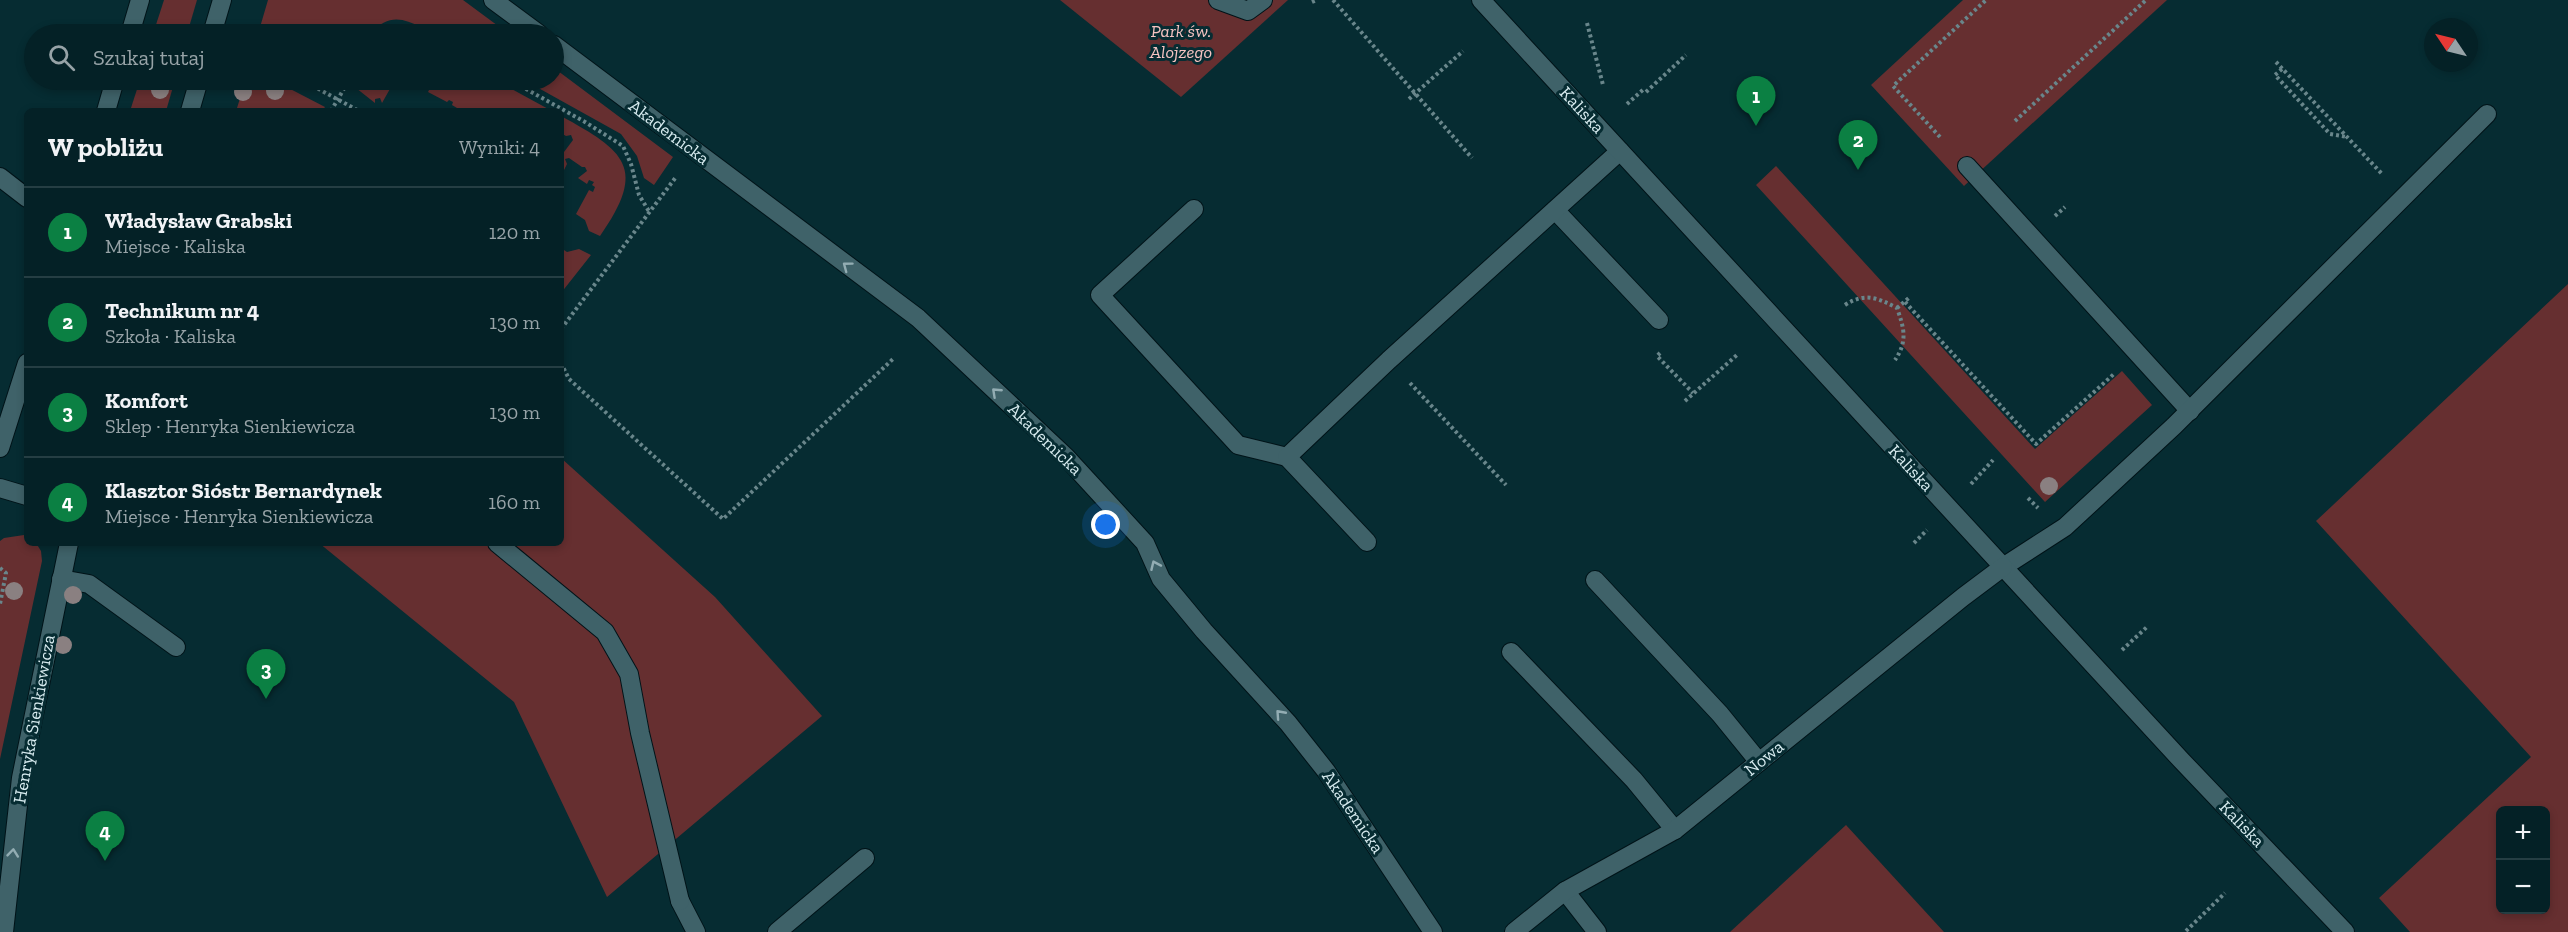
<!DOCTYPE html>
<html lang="pl">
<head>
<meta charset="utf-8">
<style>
	body { margin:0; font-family:"Zilla Slab",serif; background:#0d292e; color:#f1f3f6 }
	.controls { position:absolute; right:18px; bottom:18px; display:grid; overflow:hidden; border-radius:9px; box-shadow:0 3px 9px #0003 }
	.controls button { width:54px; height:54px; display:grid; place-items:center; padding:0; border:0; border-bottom:2px solid #253e43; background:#042126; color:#f1f3f6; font:30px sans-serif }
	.compass { position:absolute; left:2424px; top:18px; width:54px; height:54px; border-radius:50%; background:#042126; box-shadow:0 3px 9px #0003; rotate:305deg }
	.you { position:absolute; left:1106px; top:525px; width:21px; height:21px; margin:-15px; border:4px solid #fff; border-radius:50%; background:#1a73e8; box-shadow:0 0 0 9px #1a73e833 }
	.badge { display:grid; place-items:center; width:39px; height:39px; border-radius:50%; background:#0b8043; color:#fff; font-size:20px; font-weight:700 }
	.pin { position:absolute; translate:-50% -50px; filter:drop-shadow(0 2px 3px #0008) }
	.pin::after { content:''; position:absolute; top:32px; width:21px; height:18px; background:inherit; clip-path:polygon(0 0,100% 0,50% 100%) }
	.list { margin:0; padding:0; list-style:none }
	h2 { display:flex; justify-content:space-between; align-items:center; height:78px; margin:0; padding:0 24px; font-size:26px }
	h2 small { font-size:20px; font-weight:400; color:#97a3a7 }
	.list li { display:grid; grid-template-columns:39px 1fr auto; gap:18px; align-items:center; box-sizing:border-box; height:90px; padding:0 24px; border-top:2px solid #253e43 }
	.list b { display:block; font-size:22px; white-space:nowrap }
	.list p { margin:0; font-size:20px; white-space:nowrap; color:#97a3a7 }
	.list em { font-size:20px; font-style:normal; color:#97a3a7 }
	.icon { flex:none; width:33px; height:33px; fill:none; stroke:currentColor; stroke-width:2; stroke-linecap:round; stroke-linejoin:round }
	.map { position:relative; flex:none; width:2568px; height:932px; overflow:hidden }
	.search { position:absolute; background:#042126; box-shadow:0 3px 9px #0003; left:24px; top:24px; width:540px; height:66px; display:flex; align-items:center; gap:15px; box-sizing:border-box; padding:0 21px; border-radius:33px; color:#97a3a7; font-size:22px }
	.panel { position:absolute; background:#042126; box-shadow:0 3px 9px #0003; left:24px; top:108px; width:540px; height:438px; border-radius:9px }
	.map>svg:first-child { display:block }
	.green { fill:#662f30; fill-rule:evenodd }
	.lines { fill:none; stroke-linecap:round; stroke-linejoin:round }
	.lane-casing { stroke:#001318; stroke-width:20 }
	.street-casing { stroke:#001318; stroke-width:20 }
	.secondary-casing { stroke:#001318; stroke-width:20 }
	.path { stroke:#69868b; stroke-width:4; stroke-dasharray:3 3; stroke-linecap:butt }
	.lane { stroke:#3f6269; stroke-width:18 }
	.street { stroke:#3f6269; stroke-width:18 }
	.secondary { stroke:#3f6269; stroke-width:18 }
	.tree { fill:#8a8081 }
	.oneway { stroke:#93adb3 }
	.labels { text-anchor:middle; stroke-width:6; stroke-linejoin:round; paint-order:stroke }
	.park-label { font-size:18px; font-style:italic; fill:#f6c4c2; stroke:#062c32 }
	.street-label { font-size:18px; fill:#d7ebef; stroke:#062c32 }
</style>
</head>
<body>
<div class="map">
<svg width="2568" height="932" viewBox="0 0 2568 932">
	<rect width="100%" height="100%" fill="#062c32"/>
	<!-- green -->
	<g class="green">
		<path d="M164 0H197L187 34H153Z"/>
		<path d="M268 0H463L509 34C487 35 465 36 443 34 421 33 396 2 371 34H258Z"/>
		<path d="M1060 0H1288L1181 97Z"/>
		<path d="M1963 0H2167L1964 186 1871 85Z"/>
		<path d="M554 68 673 157 654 185 644 178 637 156 621 134 524 80H554Z"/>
		<path d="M140 80H175L166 111H130Z"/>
		<path d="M246 80H273L325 107 322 111H236Z"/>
		<path d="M357 80H395L382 103 380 98 375 99V103L356 88Z"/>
		<path d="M428 80H495L552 111H462L452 105 453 102 449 100 447 102 428 92 430 88 426 86 423 89 421 88Z"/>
		<path d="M561 116C625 151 648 168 600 236L589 231 585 220 576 214 589 190 593 192 595 187 592 185 594 182 589 180 587 184 578 178 587 171 585 167H582L569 158 565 159 567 164 564 170 561 168V156L573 140 571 135 566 136 561 133Z"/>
		<path d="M1776 166 2035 449 2122 371 2152 405 2045 502 1756 185Z"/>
		<path d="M561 248 567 252 579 249 591 255 561 293Z"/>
		<path d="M2568 284V932H2410L2379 898 2531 757 2316 521ZM2500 810H2546V910H2500Z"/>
		<path d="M561 458 715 597 822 716 607 897 514 702 319 543H561Z"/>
		<path d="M24 535 27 537V543H36L41 551 42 561 0 759V541L4 538Z"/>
		<path d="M1846 825 1944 932H1730Z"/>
	</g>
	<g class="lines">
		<!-- lane casing -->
		<g class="lane-casing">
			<g id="lane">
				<path d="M1967 166 2190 411"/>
				<path d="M1194 209 1100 295 1238 445 1287 457"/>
				<path d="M1555 210 1659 320"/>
				<path d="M1367 542 1287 457 1389 360 1620 151"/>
				<path d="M2003 567 2065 527 2174 426 2487 114"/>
				<path d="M61 579 89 584 176 647"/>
				<path d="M1595 580 1720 714 1759 762"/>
				<path d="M1511 652 1634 780 1675 830"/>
				<path d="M1565 891 1597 932"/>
				<path d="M680 901 696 932"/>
				<path d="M777 932 865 858"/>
			</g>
		</g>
		<!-- street casing -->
		<g class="street-casing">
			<g id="street">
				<path d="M493 0 539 34"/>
				<path d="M1218 0 1248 11 1263 0"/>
				<path d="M1481 0 2182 761 2345 932"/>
				<path d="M554 45 918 318 1066 457 1145 543 1161 579 1204 631 1288 723 1326 771 1433 932"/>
				<path d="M0 177 27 198"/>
				<path d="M0 488 27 496"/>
				<path d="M497 543 605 632 629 674 640 733 680 901"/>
				<path d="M1514 932 1565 891 1675 830 1963 597 2003 567"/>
			</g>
		</g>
		<!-- secondary casing -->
		<g class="secondary-casing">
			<g id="secondary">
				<path d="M130 34 140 0"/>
				<path d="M212 34 222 0"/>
				<path d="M106 111 115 80"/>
				<path d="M190 111 199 80"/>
				<path d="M0 448 27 363"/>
				<path d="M4 932 21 778 69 543"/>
			</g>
		</g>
		<!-- path -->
		<g class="path">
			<path d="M1333 0 1472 158"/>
			<path d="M1312 2 1317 0"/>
			<path d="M1587 23 1603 85"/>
			<path d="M383 34C398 27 409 27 424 34"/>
			<path d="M2276 62 2383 175"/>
			<path d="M2282 69 2275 75 2330 134 2347 137"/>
			<path d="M302 80 359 111"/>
			<path d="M510 80 585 122 623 146 631 164 639 195 650 213"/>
			<path d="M1646 92 1686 55"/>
			<path d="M1409 99 1463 51"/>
			<path d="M1627 104 1644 89"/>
			<path d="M331 111 349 80"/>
			<path d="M2015 121 2146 0"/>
			<path d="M1940 137 1893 86 1986 0"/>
			<path d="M2055 216 2065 207"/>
			<path d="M1905 302 2036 444 2115 373"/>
			<path d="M1845 305C1865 292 1878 298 1897 308 1904 328 1908 341 1895 360"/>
			<path d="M1897 308 1910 297"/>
			<path d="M561 329 676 177"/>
			<path d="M1660 353 1657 356 1693 393"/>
			<path d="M561 363 569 379 723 519 894 358"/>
			<path d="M1410 383 1506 485"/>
			<path d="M1685 401 1738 354"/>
			<path d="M1971 484 1993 460"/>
			<path d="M2028 498 2038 508"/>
			<path d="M1914 543 1927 530"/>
			<path d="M0 568 6 573 0 604"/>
			<path d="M2122 650 2148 626"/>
			<path d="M2186 931 2225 893"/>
		</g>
		<!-- lane -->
		<use href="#lane" class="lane"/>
		<!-- street -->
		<use href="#street" class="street"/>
		<!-- secondary -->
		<use href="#secondary" class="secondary"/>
	</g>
	<!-- trees -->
	<g class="tree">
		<circle cx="160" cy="90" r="9"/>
		<circle cx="275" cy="91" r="9"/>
		<circle cx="243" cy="92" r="9"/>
		<circle cx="2049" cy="486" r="9"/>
		<circle cx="14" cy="591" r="9"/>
		<circle cx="73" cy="595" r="9"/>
		<circle cx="63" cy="645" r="9"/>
	</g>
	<!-- one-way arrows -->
	<defs><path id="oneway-chevron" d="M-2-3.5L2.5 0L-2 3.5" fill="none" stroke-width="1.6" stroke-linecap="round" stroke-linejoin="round" transform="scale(1.5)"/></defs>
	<g class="oneway">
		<use href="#oneway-chevron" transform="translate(847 266) rotate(-143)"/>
		<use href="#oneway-chevron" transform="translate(996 392) rotate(-137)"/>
		<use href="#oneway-chevron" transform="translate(1155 565) rotate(-114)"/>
		<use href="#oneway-chevron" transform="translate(1280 714) rotate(-132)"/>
		<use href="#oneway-chevron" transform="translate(13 853) rotate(-84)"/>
	</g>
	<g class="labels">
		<!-- park labels -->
		<g class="park-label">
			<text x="1181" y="37">Park św.<tspan x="1181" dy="21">Alojzego</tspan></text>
		</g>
		<!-- street labels -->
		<g class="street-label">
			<text transform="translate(1582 110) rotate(47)" y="6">Kaliska</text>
			<text transform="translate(669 132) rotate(37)" y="6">Akademicka</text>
			<text transform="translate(1045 439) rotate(44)" y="6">Akademicka</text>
			<text transform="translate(1911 468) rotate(47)" y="6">Kaliska</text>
			<text transform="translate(34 719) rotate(-80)" y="6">Henryka Sienkiewicza</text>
			<text transform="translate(1764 758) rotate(-39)" y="6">Nowa</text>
			<text transform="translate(1353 812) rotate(56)" y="6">Akademicka</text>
			<text transform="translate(2242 824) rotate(46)" y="6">Kaliska</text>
		</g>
	</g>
</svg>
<div class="controls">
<button>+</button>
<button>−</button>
</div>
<svg class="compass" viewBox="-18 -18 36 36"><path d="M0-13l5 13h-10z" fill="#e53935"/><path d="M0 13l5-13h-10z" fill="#97a3a7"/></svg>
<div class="you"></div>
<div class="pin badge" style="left:1756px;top:126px">1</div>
<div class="pin badge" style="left:1858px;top:170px">2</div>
<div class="pin badge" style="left:266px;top:699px">3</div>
<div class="pin badge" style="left:105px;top:861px">4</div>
<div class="search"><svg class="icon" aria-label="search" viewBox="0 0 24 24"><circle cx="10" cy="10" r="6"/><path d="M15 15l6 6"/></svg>Szukaj tutaj</div>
<section class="panel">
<h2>W pobliżu<small>Wyniki: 4</small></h2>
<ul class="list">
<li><span class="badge">1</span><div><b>Władysław Grabski</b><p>Miejsce · Kaliska</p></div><em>120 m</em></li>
<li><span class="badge">2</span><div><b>Technikum nr 4</b><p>Szkoła · Kaliska</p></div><em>130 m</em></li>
<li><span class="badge">3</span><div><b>Komfort</b><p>Sklep · Henryka Sienkiewicza</p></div><em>130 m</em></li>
<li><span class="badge">4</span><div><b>Klasztor Sióstr Bernardynek</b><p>Miejsce · Henryka Sienkiewicza</p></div><em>160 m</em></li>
</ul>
</section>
</div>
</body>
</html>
